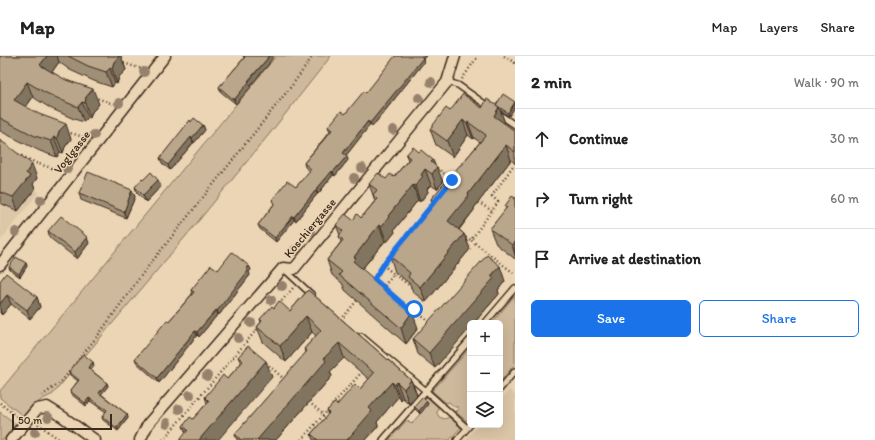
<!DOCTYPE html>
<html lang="en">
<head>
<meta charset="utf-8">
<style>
	body { margin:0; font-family:Itim,sans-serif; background:#f6f6f6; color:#222 }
	.controls { position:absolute; right:12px; bottom:12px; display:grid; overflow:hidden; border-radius:6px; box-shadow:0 4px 16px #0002 }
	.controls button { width:36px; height:36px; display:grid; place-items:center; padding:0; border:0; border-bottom:1px solid #e0e0e0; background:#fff; color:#222; font:20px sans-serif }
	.scale { position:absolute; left:12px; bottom:10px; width:100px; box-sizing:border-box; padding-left:4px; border:2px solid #3b2a1e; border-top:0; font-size:11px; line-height:14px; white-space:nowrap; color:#3b2a1e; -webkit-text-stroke:3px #ebd5b4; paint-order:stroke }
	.stop { position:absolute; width:12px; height:12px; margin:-9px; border:3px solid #1a73e8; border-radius:50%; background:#fff }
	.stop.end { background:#1a73e8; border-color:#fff; box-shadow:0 1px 4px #0008 }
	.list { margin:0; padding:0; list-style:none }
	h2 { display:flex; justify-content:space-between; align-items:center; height:52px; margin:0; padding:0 16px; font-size:17px }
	h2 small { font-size:13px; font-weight:400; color:#767676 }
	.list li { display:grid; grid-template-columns:26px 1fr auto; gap:12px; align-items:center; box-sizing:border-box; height:60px; padding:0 16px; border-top:1px solid #e0e0e0 }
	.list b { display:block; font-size:15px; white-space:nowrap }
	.list em { font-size:13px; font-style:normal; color:#767676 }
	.actions { display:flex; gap:8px; padding:12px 16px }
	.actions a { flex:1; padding:9px 0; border:1px solid #1a73e8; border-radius:6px; text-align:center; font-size:14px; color:#1a73e8 }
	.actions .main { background:#1a73e8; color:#fff }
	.icon { flex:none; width:22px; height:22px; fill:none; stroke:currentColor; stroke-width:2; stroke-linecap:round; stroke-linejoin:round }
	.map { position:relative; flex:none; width:515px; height:384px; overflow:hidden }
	header { display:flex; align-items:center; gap:24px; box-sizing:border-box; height:56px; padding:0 20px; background:#fff; border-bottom:1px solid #e0e0e0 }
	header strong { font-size:19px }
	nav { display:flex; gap:22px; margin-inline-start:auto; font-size:14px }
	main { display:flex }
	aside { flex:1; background:#fff }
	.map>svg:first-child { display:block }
	.built { fill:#dcc7a7 }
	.green { fill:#cfb99c; stroke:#85725d }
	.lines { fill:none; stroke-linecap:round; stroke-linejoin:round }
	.lane-casing { stroke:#3b2a1e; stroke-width:8 }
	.street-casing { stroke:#3b2a1e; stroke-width:13 }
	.path { stroke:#3b2a1e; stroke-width:2.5; stroke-dasharray:1 3; stroke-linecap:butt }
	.lane { stroke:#ebd5b4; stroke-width:5 }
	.street { stroke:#ebd5b4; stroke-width:10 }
	.tree { fill:#96826c }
	.wall { fill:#a08f77; stroke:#3b2a1e }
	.shaded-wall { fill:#827461; stroke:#3b2a1e }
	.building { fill:#baa68a; stroke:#3b2a1e }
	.route { stroke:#1a73e8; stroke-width:5 }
	.labels { text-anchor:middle; stroke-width:3; stroke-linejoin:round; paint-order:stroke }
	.street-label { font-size:12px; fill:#3b2a1e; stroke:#ebd5b4 }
</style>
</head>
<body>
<header>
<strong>Map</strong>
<nav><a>Map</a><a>Layers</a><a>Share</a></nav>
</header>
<main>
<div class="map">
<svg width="515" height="384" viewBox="0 0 515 384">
	<rect width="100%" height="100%" fill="#ebd5b4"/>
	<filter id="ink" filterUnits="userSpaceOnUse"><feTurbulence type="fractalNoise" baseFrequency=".025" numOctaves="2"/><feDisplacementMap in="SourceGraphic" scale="8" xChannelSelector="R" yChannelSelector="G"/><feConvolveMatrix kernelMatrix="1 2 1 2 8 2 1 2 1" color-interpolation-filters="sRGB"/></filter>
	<g filter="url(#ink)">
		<!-- built -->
		<g class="built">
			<path d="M0 94 37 122 31 131 39 136 0 185Z"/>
			<path d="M509 334 515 339V384H465L478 369H500V345Z"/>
		</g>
		<!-- green -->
		<g class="green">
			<path d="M276 0H331L271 76 196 168 53 338 41 344 23 360 0 342V335Z"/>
			<path d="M515 239V308L500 326V267H492Z"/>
			<path d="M470 292V361L466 365 455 355H458V351H455L449 346 446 347 432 335Z"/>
			<path d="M427 341 438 351 437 357 439 361 445 363 449 361 461 371 450 384H389L407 364 411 368 420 358 423 345Z"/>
			<path d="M0 356 16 368 3 384H0Z"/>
		</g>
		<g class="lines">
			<!-- lane casing -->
			<g class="lane-casing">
				<g id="lane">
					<path d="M447 26 458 29 489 51"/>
					<path d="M497 57 515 69"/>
					<path d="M284 213 312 239"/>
					<path d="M485 267 515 232"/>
					<path d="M361 280 426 335 467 372"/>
					<path d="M500 333 515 315"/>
					<path d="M383 384 470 284"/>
					<path d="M457 384 470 369"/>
				</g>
			</g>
			<!-- street casing -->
			<g class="street-casing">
				<g id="street">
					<path d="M0 209 165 0"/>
					<path d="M11 384 37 353 47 351 63 361 95 384"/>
					<path d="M140 384 148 368 283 212 294 213 447 26 455 0"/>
				</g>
			</g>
			<!-- path -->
			<g class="path">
				<path d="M504 0 515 7"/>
				<path d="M120 6 142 13"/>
				<path d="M462 23 478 0"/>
				<path d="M94 41 113 48"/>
				<path d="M67 76 87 82"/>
				<path d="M18 98 36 107 61 115"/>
				<path d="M515 107 492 140 498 146 471 184 515 218"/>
				<path d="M437 112 452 124"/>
				<path d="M478 146 492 155"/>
				<path d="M462 180 471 184"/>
				<path d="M383 209 394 218"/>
				<path d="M374 223 383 209 435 145"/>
				<path d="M373 225 374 223 383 231 394 218 413 232 414 231"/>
				<path d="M383 231 412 255 414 253 430 267"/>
				<path d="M279 248 293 232"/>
				<path d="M341 264 358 243"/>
				<path d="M266 307 284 323"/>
				<path d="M42 340 62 325 99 278 143 217 293 28 313 0"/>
				<path d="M309 346 324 359"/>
				<path d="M0 347 17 361"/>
				<path d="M332 349 361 317"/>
				<path d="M38 368 60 384"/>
				<path d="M163 384 259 271"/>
				<path d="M301 384 329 353"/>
			</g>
			<!-- lane -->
			<use href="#lane" class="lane"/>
			<!-- street -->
			<use href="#street" class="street"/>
		</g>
		<!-- trees -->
		<g class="tree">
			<circle cx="144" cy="16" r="5"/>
			<circle cx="431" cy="26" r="5"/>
			<circle cx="419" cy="42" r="5"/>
			<circle cx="119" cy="47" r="5"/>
			<circle cx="393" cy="74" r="5"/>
			<circle cx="94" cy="79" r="5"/>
			<circle cx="362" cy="112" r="5"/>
			<circle cx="67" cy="113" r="5"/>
			<circle cx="354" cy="122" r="5"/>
			<circle cx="41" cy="144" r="5"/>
			<circle cx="310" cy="175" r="5"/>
			<circle cx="16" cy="176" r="5"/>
			<circle cx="295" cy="194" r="5"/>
			<circle cx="282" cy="230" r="5"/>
			<circle cx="271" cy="244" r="5"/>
			<circle cx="251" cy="267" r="5"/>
			<circle cx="238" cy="282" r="5"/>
			<circle cx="207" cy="320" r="5"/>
			<circle cx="190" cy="339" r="5"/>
			<circle cx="179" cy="353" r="5"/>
			<circle cx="48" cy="361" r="5"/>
			<circle cx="167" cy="367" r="5"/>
			<circle cx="35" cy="376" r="5"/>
		</g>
		<!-- wall -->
		<g class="wall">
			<path d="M0 0H121L126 14 119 21 117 28 115 27 112 31 94 25 70 14 59 6 52 16 99 48 92 56 90 62 88 61 84 66 74 63 50 52 33 41 26 51 71 83 65 91 63 97 60 96 57 101 40 95 0 75Z"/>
			<path d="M243 0 269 7V8L250 30 251 31 236 48 221 36 219 31 244 2Z"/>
			<path d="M423 3 424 6 372 71 370 69 346 99 348 104 335 120 333 119 318 138H317L296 165 294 164 276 186 260 173 258 169 274 148 272 144 296 131 310 115 305 111 304 107 330 75 328 71 345 58 366 37Z"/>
			<path d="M515 46V51L509 60 500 54 505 67 504 68 515 75V107L511 104 474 152V154L459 174 464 178 470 193 426 246 413 236 410 228 395 216 390 200 433 148 431 143 461 109 480 86 474 82 473 83 468 79 453 101 436 89 430 73 450 55 482 52Z"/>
			<path d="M191 66 203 69 205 74 194 87H193L170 114 162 107 160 102Z"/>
			<path d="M0 84 37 122 33 128 35 133 18 155 0 147Z"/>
			<path d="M406 99 435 109 443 126 437 133 431 129 427 133 428 136 420 146 418 144 394 174 395 176 387 186 385 185 362 213 418 272 406 288 345 234 342 227 332 219 327 204 341 186 339 180 340 179 336 169 361 162 375 145 373 139 369 128 386 123 394 121 408 104Z"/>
			<path d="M143 124 161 130 146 146 137 137 135 131Z"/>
			<path d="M132 134 135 141 126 162 81 144 79 137Z"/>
			<path d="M515 141V203L496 188 490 173 506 153 505 150Z"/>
			<path d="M48 175 89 187 77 203 50 182Z"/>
			<path d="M26 207 27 210 20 221 10 214 9 211Z"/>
			<path d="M249 210 251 214 249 216 250 219 219 259 218 258 199 281 197 279 159 327 137 307 135 303 169 265 192 238 191 234 218 214Z"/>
			<path d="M0 225 37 241 40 251 30 263 11 248 2 259 0 257Z"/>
			<path d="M505 225 498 234 499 238 474 267H470L435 312 418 298 413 283Z"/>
			<path d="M308 234 411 324 417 339 409 348 403 342 401 344 398 341 377 366 378 370 366 384H313L311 378 328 359 327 355 360 333 369 323 344 302 330 316 332 320 276 384H237L235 378 306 297 304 293 316 280 312 276 286 306 263 286 257 271 261 266 260 263 274 252 290 255Z"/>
			<path d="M238 301 272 321 186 377 183 370 193 363 207 347 205 341 227 323 241 307Z"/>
			<path d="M93 306 94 310 91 314 107 327 108 330 101 338 127 358 128 362 118 375 103 364 102 361 106 356 90 345 86 350 71 338 70 335 78 325 70 319 69 316Z"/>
			<path d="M428 348 420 358 415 353 414 350Z"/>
		</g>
		<!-- shaded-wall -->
		<g class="shaded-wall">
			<path d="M47 0H57L59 6 46 24 40 9Z"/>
			<path d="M119 0H121L126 14 119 21 117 28 112 12 114 6Z"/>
			<path d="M269 0H274L269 7V8L250 30 251 31 236 48 234 44Z"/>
			<path d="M421 0H426L423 3 424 6 372 71 370 67Z"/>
			<path d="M110 12 115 27 112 31 106 16Z"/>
			<path d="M27 26 33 41 19 59 14 44Z"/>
			<path d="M93 33 99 48 92 56 90 62 85 47 86 41Z"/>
			<path d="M82 46 88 61 84 66 78 51Z"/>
			<path d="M515 46V51L509 60 508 57Z"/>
			<path d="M499 51 505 67 499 75 494 60Z"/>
			<path d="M463 64 468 79 453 101 447 85Z"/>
			<path d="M368 65 370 69 345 101 343 97Z"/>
			<path d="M468 66 474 82 473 83 467 68Z"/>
			<path d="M66 68 71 83 65 91 63 97 57 82 59 75Z"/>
			<path d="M203 69 205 74 194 87 192 82Z"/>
			<path d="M54 81 60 96 57 101 51 85Z"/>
			<path d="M191 81 193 87 170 114 168 109Z"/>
			<path d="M506 89 511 104 474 152V154L453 180 448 165 468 138Z"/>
			<path d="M347 100 348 104 335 120 333 116Z"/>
			<path d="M433 104 436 112 437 111 443 126 437 133 432 118 431 106Z"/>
			<path d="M32 108 37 122 33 128 35 133 18 155 13 141 26 117Z"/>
			<path d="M425 113 431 129 427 133 428 136 420 146 415 130 421 119Z"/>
			<path d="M332 115 333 119 318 138 316 134Z"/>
			<path d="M158 124 161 130 146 146 143 139Z"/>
			<path d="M413 129 418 144 394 174 395 176 387 186 381 171 388 160Z"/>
			<path d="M132 134 135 141 126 162 124 156Z"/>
			<path d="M316 134 317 138 296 165 294 161Z"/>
			<path d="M293 160 294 164 276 186 275 182Z"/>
			<path d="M379 169 385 185 360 215 353 205 354 201Z"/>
			<path d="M464 178 470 193 426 246 420 231Z"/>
			<path d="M87 181 89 187 77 203 75 196Z"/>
			<path d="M515 185V199L512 189Z"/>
			<path d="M26 207 27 210 20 221 19 218Z"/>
			<path d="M249 210 251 214 249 216 250 219 219 259 217 255Z"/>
			<path d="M500 210 505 225 498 234 499 238 474 267H470V272L435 312 429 297Z"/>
			<path d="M7 239 11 248 2 259 0 253V248Z"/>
			<path d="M37 241 40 251 30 263 27 254Z"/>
			<path d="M216 254 218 258 199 281 197 276Z"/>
			<path d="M412 256 418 272 406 288 401 272Z"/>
			<path d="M306 260 312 276 286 306 280 290Z"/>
			<path d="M195 275 197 279 159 327 157 322Z"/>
			<path d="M339 287 344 302 330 316 332 320 276 384H257L324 302Z"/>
			<path d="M266 305 272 321 218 384H199Z"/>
			<path d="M93 306 94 310 89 316 88 312Z"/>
			<path d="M411 324 417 339 409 348 404 333Z"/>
			<path d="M392 326 398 341 377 366 378 370 366 384H347L369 352Z"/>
			<path d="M397 326 403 342 401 344 395 329Z"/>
			<path d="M107 327 108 330 100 340 99 337Z"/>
			<path d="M89 342 90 345 86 350 85 347Z"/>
			<path d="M427 345 428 348 420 358 419 355Z"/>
			<path d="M127 358 128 362 118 375 117 372Z"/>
		</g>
		<!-- building -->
		<g class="building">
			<path d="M0 0H47L40 9 50 15 66 24 93 33 86 41 85 47 82 46 78 51 68 47 44 36 27 26 14 44 39 58 66 68 59 75 57 82 54 81 51 85 35 80 0 62Z"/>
			<path d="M68 0H119L114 6 112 12H110L106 16 88 10Z"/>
			<path d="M244 0H269L267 2V3L248 25 249 26 234 44 219 31 245 1Z"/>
			<path d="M395 0H421L423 2 370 67 368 65 343 97 347 100 333 116 332 115 316 134 294 161 293 160 275 182 258 169 275 147 272 144 287 125 296 131 311 113 304 107 332 74 328 71 341 55 345 58 364 35 366 37Z"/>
			<path d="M463 38 482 52 487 43 499 51 494 60 515 75V96L506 89 468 138 469 139 448 165 464 178 420 231 408 221 410 217 390 200 435 146 431 143 460 109H461L486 79 468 66 467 68 463 64 447 85 430 73 446 52 450 55Z"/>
			<path d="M503 38 515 46 508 57 496 49Z"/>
			<path d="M194 62 203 69 192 82 191 81 168 109 160 102 190 64 191 66Z"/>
			<path d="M0 84 32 108 26 117 30 120 13 141 0 136Z"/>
			<path d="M413 91 419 96 421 94 433 104 431 106 437 111 432 118 425 113 421 119 423 120 415 130 413 129 388 160 389 161 381 171 379 169 354 201 356 202 353 205 412 256 401 272 339 219 342 216 327 204 343 184 339 180 343 175 336 169 345 158 353 164 357 158 361 162 377 143 373 139 377 134 369 128 378 117 386 123 390 118 394 121 410 102 406 99Z"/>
			<path d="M88 116 132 134 124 156 79 137Z"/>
			<path d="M151 116 158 124 143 139 135 131 142 123 143 124Z"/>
			<path d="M512 140 515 142V141V185L512 189 490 173 507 151 505 150Z"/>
			<path d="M61 160 87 181 75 196 48 175Z"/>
			<path d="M232 196 249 210 246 213 248 215 217 255 216 254 197 276 195 275 157 322 135 303 167 264 169 265 194 236 191 234 211 209 218 214Z"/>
			<path d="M487 199 500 210 491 220 494 222 429 297 413 283Z"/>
			<path d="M16 201 26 207 19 218 9 211Z"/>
			<path d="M6 217 37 241 27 254 7 239 0 248V225Z"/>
			<path d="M308 234 411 324 404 333 397 326 395 329 392 326 369 352 372 355 347 384H318L311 378 329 357 327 355 334 347 337 349 355 328 360 333 374 317 339 287 324 302 326 305 257 384H241L235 378 307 295 304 293 321 274 306 260 280 290 257 271 262 265 260 263 272 250 274 252 279 245 290 255Z"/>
			<path d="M248 290 266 305 199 384H180L188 374 183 370 190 361 193 363 209 345 205 341 223 319 227 323 243 305 238 301Z"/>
			<path d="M83 298 93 306 88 312 107 327 99 337 127 358 117 372 102 361 107 354 89 342 85 347 70 335 79 324 69 316Z"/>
			<path d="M422 341 427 345 419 355 414 350Z"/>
		</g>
	</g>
	<g class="lines" filter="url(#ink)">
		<!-- route -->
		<path class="route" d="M414 253 412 256 374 223 383 209 452 124"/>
	</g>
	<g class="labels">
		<!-- street labels -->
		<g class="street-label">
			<text transform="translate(72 96) rotate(-52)" y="4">Voglgasse</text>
			<text transform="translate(310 172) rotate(-50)" y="4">Koschiergasse</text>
		</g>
	</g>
</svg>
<div class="controls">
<button>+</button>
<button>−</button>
<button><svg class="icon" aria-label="layers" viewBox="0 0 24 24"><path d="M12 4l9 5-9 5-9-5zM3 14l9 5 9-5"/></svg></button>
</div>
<div class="scale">50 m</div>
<div class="stop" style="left:414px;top:253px"></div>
<div class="stop end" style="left:452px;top:124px"></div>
</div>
<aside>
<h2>2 min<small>Walk · 90 m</small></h2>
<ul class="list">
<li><svg class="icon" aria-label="ahead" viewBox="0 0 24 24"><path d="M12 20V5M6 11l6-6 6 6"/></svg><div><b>Continue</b></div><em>30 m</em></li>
<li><svg class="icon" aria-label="right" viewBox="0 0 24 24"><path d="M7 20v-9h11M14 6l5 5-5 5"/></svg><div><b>Turn right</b></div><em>60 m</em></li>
<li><svg class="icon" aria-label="arrive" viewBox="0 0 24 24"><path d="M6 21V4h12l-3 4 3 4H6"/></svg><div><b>Arrive at destination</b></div></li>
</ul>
<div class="actions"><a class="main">Save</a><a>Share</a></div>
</aside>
</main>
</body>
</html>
